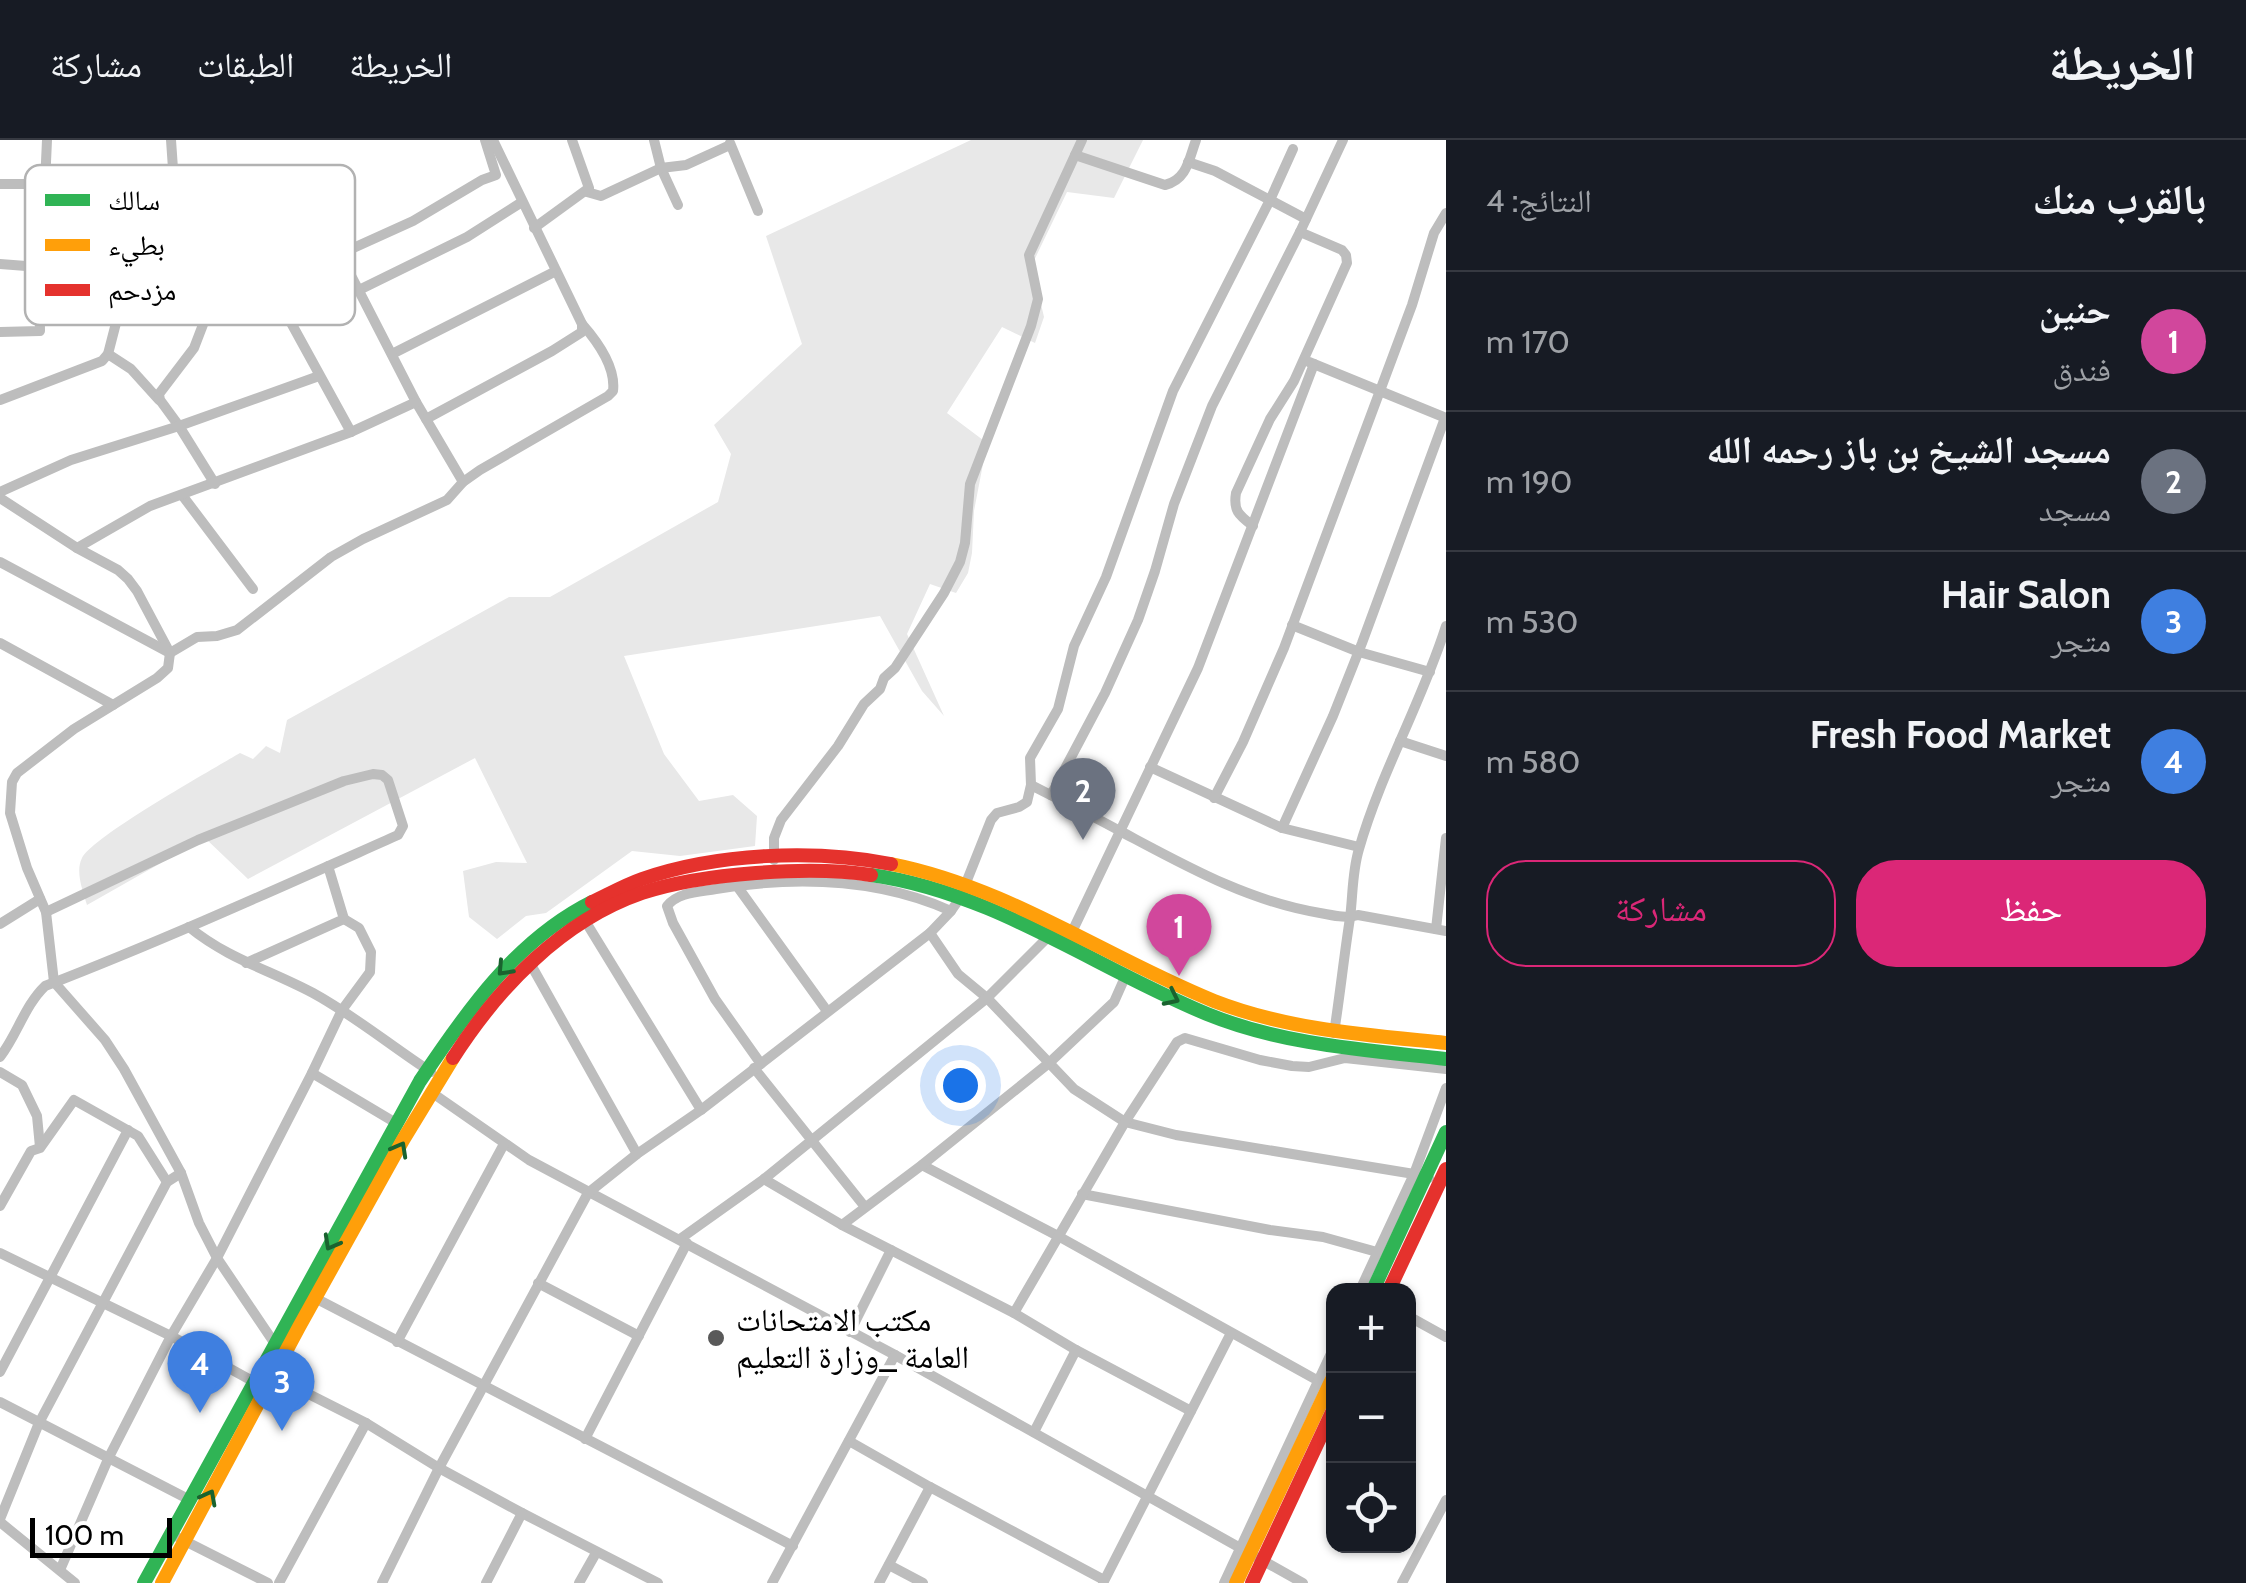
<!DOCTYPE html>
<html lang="ar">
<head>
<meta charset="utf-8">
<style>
	body { margin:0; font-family:Cabin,"Noto Naskh Arabic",sans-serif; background:#20242c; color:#f1f3f6; direction:rtl }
	.controls { position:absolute; right:30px; bottom:30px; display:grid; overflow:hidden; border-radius:20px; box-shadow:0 2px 8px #0004 }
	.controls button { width:90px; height:90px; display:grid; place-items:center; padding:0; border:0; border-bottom:2px solid #363941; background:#171b24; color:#f1f3f6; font:50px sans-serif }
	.scale { position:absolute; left:30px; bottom:25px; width:142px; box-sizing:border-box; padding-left:10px; border:5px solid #000; border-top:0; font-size:28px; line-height:35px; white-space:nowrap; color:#000; -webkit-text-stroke:8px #fff; paint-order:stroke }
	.you { position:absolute; left:960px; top:945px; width:35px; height:35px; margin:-25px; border:8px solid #fff; border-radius:50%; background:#1a73e8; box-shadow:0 0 0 15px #1a73e833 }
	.badge { display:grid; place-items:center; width:65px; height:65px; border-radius:50%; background:#db2777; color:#fff; font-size:32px; font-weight:700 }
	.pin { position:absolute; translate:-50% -82px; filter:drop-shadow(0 2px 5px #0008) }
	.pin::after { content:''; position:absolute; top:52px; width:35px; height:30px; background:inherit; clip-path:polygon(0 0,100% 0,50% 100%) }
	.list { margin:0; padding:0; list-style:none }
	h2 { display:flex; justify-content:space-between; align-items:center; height:130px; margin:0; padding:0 40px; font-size:42px }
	h2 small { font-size:32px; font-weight:400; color:#9ea1a6 }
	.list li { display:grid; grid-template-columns:65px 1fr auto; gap:30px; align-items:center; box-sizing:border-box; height:140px; padding:0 40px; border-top:2px solid #363941 }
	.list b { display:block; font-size:38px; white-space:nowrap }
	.list p { margin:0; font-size:32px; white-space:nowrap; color:#9ea1a6 }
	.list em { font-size:32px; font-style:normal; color:#9ea1a6 }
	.actions { display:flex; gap:20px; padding:30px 40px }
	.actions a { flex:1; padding:22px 0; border:2px solid #db2777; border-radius:40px; text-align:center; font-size:35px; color:#db2777 }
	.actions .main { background:#db2777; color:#fff }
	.icon { flex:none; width:55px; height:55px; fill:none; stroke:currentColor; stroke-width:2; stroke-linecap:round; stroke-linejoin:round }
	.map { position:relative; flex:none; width:1446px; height:1443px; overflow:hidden; direction:ltr }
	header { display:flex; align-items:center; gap:60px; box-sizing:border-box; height:140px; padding:0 50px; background:#171b24; border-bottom:2px solid #363941 }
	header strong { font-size:48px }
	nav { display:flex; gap:55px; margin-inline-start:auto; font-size:35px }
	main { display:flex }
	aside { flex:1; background:#171b24 }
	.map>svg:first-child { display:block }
	.green { fill:#e8e8e8 }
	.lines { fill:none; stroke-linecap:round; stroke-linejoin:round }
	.street { stroke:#bdbdbd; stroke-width:10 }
	.fast { stroke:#30b455; stroke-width:14 }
	.slow { stroke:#ff9f0a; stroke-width:14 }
	.jam { stroke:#e5322d; stroke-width:14 }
	.oneway { stroke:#1a632f }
	.poi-dot { fill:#595959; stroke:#fff; stroke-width:4 }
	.labels { text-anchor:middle; stroke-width:8; stroke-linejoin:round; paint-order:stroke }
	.poi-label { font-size:32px; fill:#000; stroke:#fff; text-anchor:start }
	.key { fill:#fff; stroke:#b2b2b2; stroke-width:2.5 }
	.key-label { font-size:28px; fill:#000 }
</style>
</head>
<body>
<header>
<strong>الخريطة</strong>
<nav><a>الخريطة</a><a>الطبقات</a><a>مشاركة</a></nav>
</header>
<main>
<aside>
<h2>بالقرب منك<small>النتائج: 4</small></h2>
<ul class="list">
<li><span class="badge" style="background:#d1479c">1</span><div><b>حنين</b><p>فندق</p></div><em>170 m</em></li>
<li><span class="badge" style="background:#6b7280">2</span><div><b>مسجد الشيخ بن باز رحمه الله</b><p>مسجد</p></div><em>190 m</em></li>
<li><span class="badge" style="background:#3f7fe0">3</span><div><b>Hair Salon</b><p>متجر</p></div><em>530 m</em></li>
<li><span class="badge" style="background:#3f7fe0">4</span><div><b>Fresh Food Market</b><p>متجر</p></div><em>580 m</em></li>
</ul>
<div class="actions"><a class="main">حفظ</a><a>مشاركة</a></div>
</aside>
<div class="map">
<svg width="1446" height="1443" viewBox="0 0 1446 1443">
	<rect width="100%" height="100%" fill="#fff"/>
	<!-- green -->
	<path class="green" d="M971 0H1143L1114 58 1067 52 1028 133 1041 164 1044 177 1035 203 1002 187 947 273 987 303 974 371 972 413 968 433 956 453 930 444 907 494 944 576 922 551 880 476 624 516 664 614 699 661 733 655 757 676 755 706 680 716 632 711 546 773 526 776 497 799 469 777 463 731 496 722 527 723 475 618 248 739 205 698 87 765C83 751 75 732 82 718 92 697 213 629 240 613L253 619 266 606 280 613 287 580 509 457H550L718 362 731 314 714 285 802 204 766 96Z"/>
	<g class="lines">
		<!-- street -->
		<g class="street">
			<path d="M47 0 45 44 174 43 171 0"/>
			<path d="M654 0 661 28 678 65"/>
			<path d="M730 3 758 71"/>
			<path d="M1075 15 1165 45C1187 40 1189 19 1196 0"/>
			<path d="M1188 22 1215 31 1306 79"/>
			<path d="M174 43 175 92"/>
			<path d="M0 44H45L39 127"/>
			<path d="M128 44 132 63 145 90"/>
			<path d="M587 52 601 56 661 28 686 25 730 5"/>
			<path d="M239 88 351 292"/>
			<path d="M534 88 589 48 572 0"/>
			<path d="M340 114 413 81 482 40 496 35 485 0"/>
			<path d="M0 124 39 127 40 191 0 192"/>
			<path d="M359 150 467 97 522 62"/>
			<path d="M108 214 131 229 159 260"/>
			<path d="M392 214 556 131"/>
			<path d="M1309 222 1446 278"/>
			<path d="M0 260 102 221 108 214 138 98 147 88 222 97 301 60 306 62 340 114 416 262 463 342"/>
			<path d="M426 279 552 211 582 192V184L493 0"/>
			<path d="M215 344 179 286 160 260 159 254 194 208 204 182 224 106 222 97"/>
			<path d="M0 352 71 320 179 286 319 236"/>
			<path d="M182 355 253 449"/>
			<path d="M0 358 77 408 118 430 128 439 137 451 170 513 168 528 157 538 74 589 17 633 12 642 10 673 27 728 46 772 54 842 105 900 124 929 181 1033 199 1083 217 1118 277 1207"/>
			<path d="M1253 386C1239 375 1233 371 1236 353L1270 279 1294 241 1347 123 1346 115 1342 110 1300 92"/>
			<path d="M77 408 150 366 351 292 416 262"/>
			<path d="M0 422 170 513 197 497 217 496 237 490 331 417 363 399 447 360 463 342 480 330 608 256 613 251C616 227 597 201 582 184"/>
			<path d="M1292 485 1359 512 1430 532"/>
			<path d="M0 503 113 565"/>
			<path d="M1400 601 1446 616"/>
			<path d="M1150 627 1282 688 1359 707"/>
			<path d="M1031 645C1060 660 1091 675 1120 691 1184 725 1247 761 1320 773 1332 775 1345 779 1358 775L1446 791"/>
			<path d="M1051 655 1105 553 1138 480 1155 431 1174 364 1212 266 1300 92 1343 0"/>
			<path d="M1214 658 1243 602 1284 508 1412 165 1434 93 1446 73"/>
			<path d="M1282 688 1333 576 1362 503 1445 278"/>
			<path d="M774 720V698L781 680 838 606 864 564 880 549 884 538 895 528 944 453 960 422 965 403 970 344 1031 186 1038 159 1029 115 1082 0"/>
			<path d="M737 746 827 871"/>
			<path d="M584 779 701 970"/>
			<path d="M0 784 40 759"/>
			<path d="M189 787C228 819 270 830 313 853 355 876 391 906 431 932"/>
			<path d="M1436 789 1446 698"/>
			<path d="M930 793 958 834 987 858 1074 949 1125 982 1176 995 1414 1034 1429 1038"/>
			<path d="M1071 794 1198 528 1314 224"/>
			<path d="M246 823 344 779 328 726"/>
			<path d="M530 823 637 1014"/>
			<path d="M1334 893C1340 855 1344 816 1350 778 1353 755 1352 732 1359 709 1381 632 1422 562 1446 486"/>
			<path d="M0 917C17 895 25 865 45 846 164 800 281 747 398 695L403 686 388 640 382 635 373 634 344 641 198 700 46 772"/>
			<path d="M761 924 715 859 673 783 667 766C678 752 699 752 716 749 796 736 877 738 951 771"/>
			<path d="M754 928 865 1067"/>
			<path d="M0 932 22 945 37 976 40 1007"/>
			<path d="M312 933 396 983"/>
			<path d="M431 952 529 1020 895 1215 1303 1443"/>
			<path d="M922 1025 1058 1096 1333 1249"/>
			<path d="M764 1039 842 1085 1014 1173 1076 1210 1191 1271"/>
			<path d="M1082 1054 1270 1090 1323 1097 1377 1112"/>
			<path d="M0 1066 31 1011 40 1008 74 960 138 996 167 1042"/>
			<path d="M842 1085 922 1025 1049 923 1114 862 1126 835"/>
			<path d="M680 1099 764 1039 987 858 1052 793"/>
			<path d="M0 1113 171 1196 258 1244"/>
			<path d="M538 1143 639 1196"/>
			<path d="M1360 1150 1414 1034 1446 948"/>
			<path d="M317 1159 793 1406"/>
			<path d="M1014 1173 1125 982 1177 902 1185 898 1260 920 1292 926 1309 927 1345 918 1446 929"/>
			<path d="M1408 1176 1446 1197"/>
			<path d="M850 1192 891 1110"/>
			<path d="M397 1202 504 1004"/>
			<path d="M0 1232 128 990"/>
			<path d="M273 1236 366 1283 439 1328 522 1373 658 1443"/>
			<path d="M0 1262 190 1360"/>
			<path d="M1034 1292 1076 1210"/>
			<path d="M585 1299 687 1103"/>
			<path d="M849 1301 930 1347 1104 1440"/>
			<path d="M0 1379 39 1283 167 1042 181 1033"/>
			<path d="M0 1382 75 1443"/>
			<path d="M179 1398 268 1443"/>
			<path d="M889 1425 923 1443"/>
			<path d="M60 1430 109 1317 171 1196 217 1118 312 933 342 870 370 832 371 812 359 788 344 779"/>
			<path d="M279 1443 366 1283"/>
			<path d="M382 1443 439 1328 588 1053 637 1014 701 970 930 793 951 771 960 758 991 680 997 673 1019 667 1027 662 1031 645 1030 618 1058 569 1074 506 1106 437 1173 251 1270 60 1293 9"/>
			<path d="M486 1443 522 1373"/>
			<path d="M579 1443 596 1413"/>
			<path d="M772 1443 895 1215"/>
			<path d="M879 1443 930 1347"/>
			<path d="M1103 1443 1231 1193"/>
			<path d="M1224 1443 1334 1207"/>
			<path d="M1402 1443 1446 1360"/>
		</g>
		<!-- fast -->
		<g class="fast">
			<path d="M871 735C994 752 1095 828 1207 874 1283 905 1366 910 1446 919"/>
			<path d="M1373 1150 1446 992"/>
			<path d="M144 1443 420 941C466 872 516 800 592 762"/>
		</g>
		<!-- slow -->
		<g class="slow">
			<path d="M891 724C1008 747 1105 817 1214 861 1288 890 1368 895 1446 903"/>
			<path d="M162 1443 299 1187 403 1000 453 918"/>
			<path d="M1236 1443 1334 1235"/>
		</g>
		<!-- jam -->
		<g class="jam">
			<path d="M592 762C609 754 625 745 642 739 717 713 814 709 891 724"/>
			<path d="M453 918C498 848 561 781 642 753 678 741 717 736 756 733 794 730 833 729 871 735"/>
			<path d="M1389 1150 1446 1029"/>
			<path d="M1252 1443 1334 1268"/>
		</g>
	</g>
	<!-- one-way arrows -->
	<defs><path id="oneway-chevron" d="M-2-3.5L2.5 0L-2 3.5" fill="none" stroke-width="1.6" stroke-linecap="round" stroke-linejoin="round" transform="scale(2.5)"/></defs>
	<g class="oneway">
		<use href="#oneway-chevron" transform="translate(504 829) rotate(133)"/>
		<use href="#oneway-chevron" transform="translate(1172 858) rotate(26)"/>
		<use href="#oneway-chevron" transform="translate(400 1009) rotate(-61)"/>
		<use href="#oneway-chevron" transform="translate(331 1103) rotate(119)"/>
		<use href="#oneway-chevron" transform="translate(209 1357) rotate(-62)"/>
	</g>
	<!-- markers -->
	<circle class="poi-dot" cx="716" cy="1198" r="10"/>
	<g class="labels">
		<!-- poi labels -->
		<g class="poi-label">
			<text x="736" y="1191">مكتب الامتحانات<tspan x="736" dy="37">العامة _وزارة التعليم</tspan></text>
		</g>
	</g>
	<!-- legend -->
	<rect x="25" y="25" width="330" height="160" rx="15" class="key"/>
	<rect x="45" y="54" width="45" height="12" fill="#30b455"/>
	<rect x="45" y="99" width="45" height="12" fill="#ff9f0a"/>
	<rect x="45" y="144" width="45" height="12" fill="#e5322d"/>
	<g class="key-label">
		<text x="108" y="70">سالك</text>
		<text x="108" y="115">بطيء</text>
		<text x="108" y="160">مزدحم</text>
	</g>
</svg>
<div class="controls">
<button>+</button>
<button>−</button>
<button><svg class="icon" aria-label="locate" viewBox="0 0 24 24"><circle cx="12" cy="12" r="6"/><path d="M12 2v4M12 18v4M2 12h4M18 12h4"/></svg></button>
</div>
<div class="scale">100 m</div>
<div class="you"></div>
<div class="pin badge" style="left:1179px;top:836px;background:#d1479c">1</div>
<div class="pin badge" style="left:1083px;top:700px;background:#6b7280">2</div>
<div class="pin badge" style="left:282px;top:1291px;background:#3f7fe0">3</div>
<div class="pin badge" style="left:200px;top:1273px;background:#3f7fe0">4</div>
</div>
</main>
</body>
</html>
